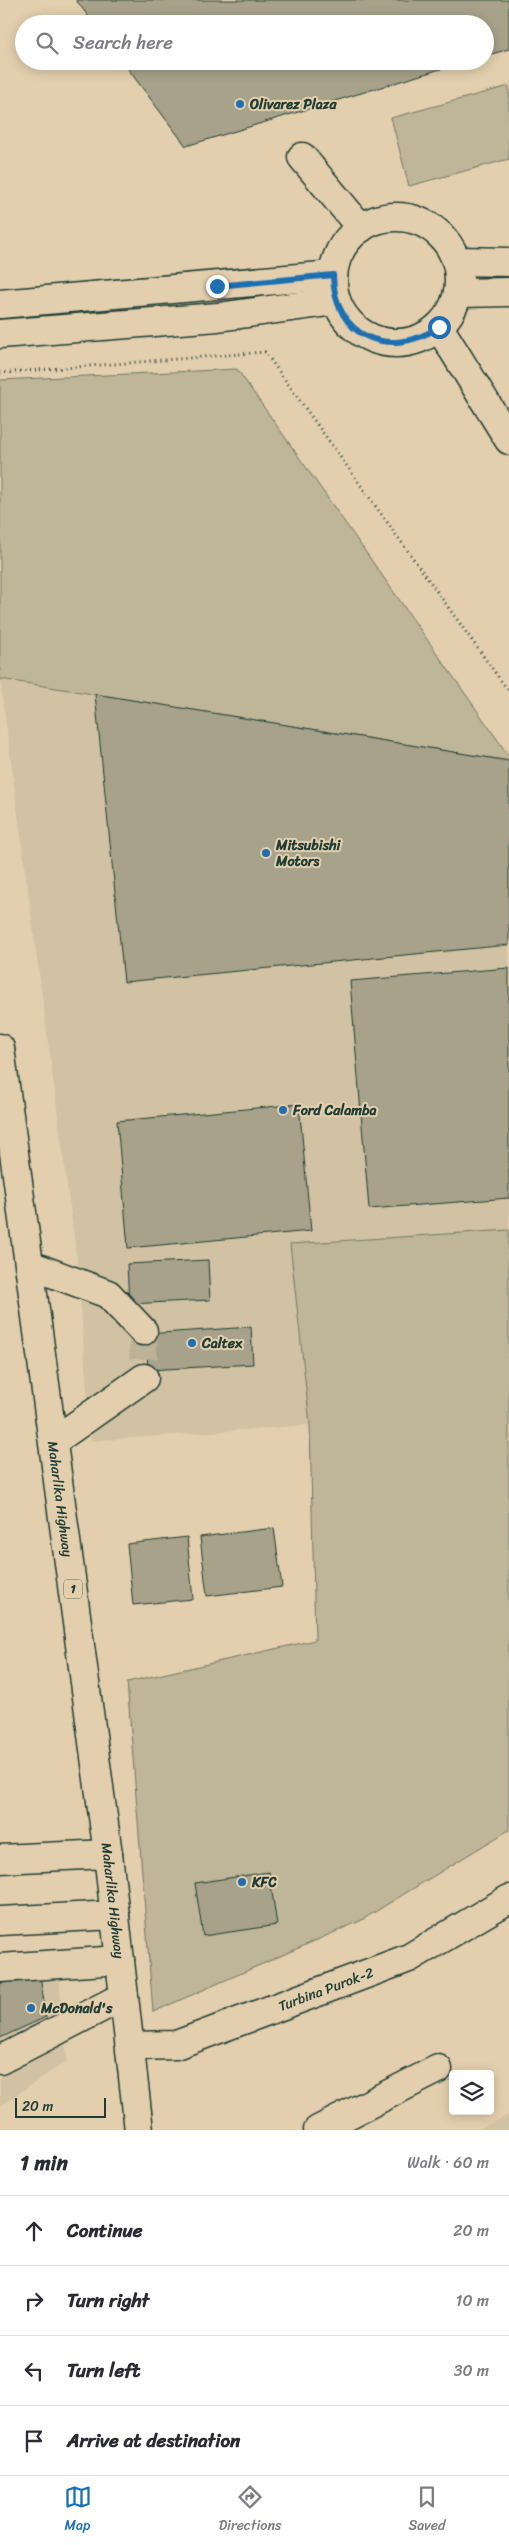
<!DOCTYPE html>
<html lang="en">
<head>
<meta charset="utf-8">
<style>
	body { margin:0; font-family:Sriracha,sans-serif; background:#f7f7f7; color:#2b2b33 }
	.controls { position:absolute; right:15px; bottom:15px; display:grid; overflow:hidden; border-radius:5px; box-shadow:0 2px 12px #0003 }
	.controls button { width:45px; height:45px; display:grid; place-items:center; padding:0; border:0; border-bottom:1px solid #e1e1e2; background:#fff; color:#2b2b33; font:25px sans-serif }
	.scale { position:absolute; left:15px; bottom:12px; width:91px; box-sizing:border-box; padding-left:5px; border:2px solid #1f3d34; border-top:0; font-size:14px; line-height:18px; white-space:nowrap; color:#1f3d34; -webkit-text-stroke:4px #e3cfae; paint-order:stroke }
	.stop { position:absolute; width:15px; height:15px; margin:-11px; border:4px solid #1f6fb2; border-radius:50%; background:#fff }
	.stop.end { background:#1f6fb2; border-color:#fff; box-shadow:0 1px 5px #0008 }
	.list { margin:0; padding:0; list-style:none }
	h2 { display:flex; justify-content:space-between; align-items:center; height:65px; margin:0; padding:0 20px; font-size:21px }
	h2 small { font-size:16px; font-weight:400; color:#7c7c81 }
	.list li { display:grid; grid-template-columns:32px 1fr auto; gap:15px; align-items:center; box-sizing:border-box; height:70px; padding:0 20px; border-top:1px solid #e1e1e2 }
	.list b { display:block; font-size:19px; white-space:nowrap }
	.list em { font-size:16px; font-style:normal; color:#7c7c81 }
	.icon { flex:none; width:28px; height:28px; fill:none; stroke:currentColor; stroke-width:2; stroke-linecap:round; stroke-linejoin:round }
	.map { position:relative; flex:none; width:509px; height:2130px; overflow:hidden }
	.search { position:absolute; background:#fff; box-shadow:0 2px 12px #0003; left:15px; right:15px; top:15px; height:55px; display:flex; align-items:center; gap:12px; box-sizing:border-box; padding:0 18px; border-radius:28px; color:#7c7c81; font-size:19px }
	.sheet { height:345px; background:#fff }
	nav { display:flex; justify-content:space-around; align-items:center; box-sizing:border-box; height:70px; border-top:1px solid #e1e1e2; background:#fff; font-size:14px; color:#7c7c81 }
	nav a { display:grid; justify-items:center; gap:2px }
	nav .on { color:#1f6fb2 }
	.map>svg:first-child { display:block }
	.built { fill:#d1c2a3 }
	.green { fill:#bfb598; stroke:#6f7966 }
	.building { fill:#a7a289; stroke:#1f3d34 }
	.lines { fill:none; stroke-linecap:round; stroke-linejoin:round }
	.minor-tunnel { stroke:#bcb296; stroke-width:28; stroke-dasharray:28 14; stroke-linecap:butt }
	.minor-casing { stroke:#1f3d34; stroke-width:31 }
	.highway-casing { stroke:#1f3d34; stroke-width:31 }
	.path { stroke:#1f3d34; stroke-width:3; stroke-dasharray:1 4; stroke-linecap:butt }
	.minor { stroke:#e3cfae; stroke-width:28 }
	.highway { stroke:#e3cfae; stroke-width:28 }
	.route { stroke:#1f6fb2; stroke-width:6 }
	.poi-dot { fill:#1f6fb2; stroke:#e3cfae; stroke-width:2 }
	.labels { text-anchor:middle; stroke-width:4; stroke-linejoin:round; paint-order:stroke }
	.shield { fill:#e3cfae; stroke:#5a6959; stroke-width:1 }
	.shield-label { font-size:12px; font-weight:bold; fill:#1f3d34 }
	.poi-label { font-size:14px; font-weight:bold; fill:#1f3d34; stroke:#e3cfae; text-anchor:start }
	.street-label { font-size:14px; fill:#1f3d34; stroke:#e3cfae }
</style>
</head>
<body>
<div class="map">
<svg width="509" height="2130" viewBox="0 0 509 2130">
	<rect width="100%" height="100%" fill="#e3cfae"/>
	<filter id="ink" filterUnits="userSpaceOnUse"><feTurbulence type="fractalNoise" baseFrequency=".02" numOctaves="2"/><feDisplacementMap in="SourceGraphic" scale="10" xChannelSelector="R" yChannelSelector="G"/><feConvolveMatrix kernelMatrix="1 2 1 2 8 2 1 2 1" color-interpolation-filters="sRGB"/></filter>
	<g filter="url(#ink)">
		<!-- built -->
		<g class="built">
			<path d="M0 679 509 761V1230L290 1244 310 1425 91 1441 77 1260Z"/>
			<path d="M0 1954H57L67 2061 0 2106Z"/>
			<path d="M509 2115V2130H476Z"/>
		</g>
		<!-- green -->
		<g class="green">
			<path d="M509 86V159L409 186 391 118Z"/>
			<path d="M237 369 509 756V761L0 679V380Z"/>
			<path d="M509 1230V1830L360 1921 153 2012 127 1682 315 1640 310 1425 290 1244Z"/>
		</g>
		<!-- building -->
		<g class="building">
			<path d="M76 0H509V49L485 56V24H94Z"/>
			<path d="M122 61H467L186 146Z"/>
			<path d="M95 694 509 761V945L124 982Z"/>
			<path d="M509 968V1198L369 1209 350 981Z"/>
			<path d="M299 1104 311 1231 128 1248 117 1121Z"/>
			<path d="M208 1260 210 1300 129 1304 127 1264Z"/>
			<path d="M251 1327 253 1364 148 1370 146 1334Z"/>
			<path d="M274 1528 282 1587 207 1596 200 1537Z"/>
			<path d="M187 1537 193 1599 133 1605 127 1544Z"/>
			<path d="M269 1872 277 1925 203 1936 195 1883Z"/>
			<path d="M40 1975 46 2017 0 2038V1980Z"/>
		</g>
		<g class="lines">
			<!-- minor-tunnel -->
			<path class="minor-tunnel" d="M143 1331 144 1378"/>
			<!-- minor casing -->
			<g class="minor-casing">
				<g id="minor">
					<path d="M302 157 361 228"/>
					<circle cx="396" cy="280" r="63"/>
					<path d="M457 261 509 262"/>
					<path d="M458 293 509 292"/>
					<path d="M0 304 333 275"/>
					<path d="M439 327 509 440"/>
					<path d="M0 334 218 317 336 301"/>
					<path d="M30 1265 108 1294 143 1331"/>
					<path d="M54 1441 144 1378"/>
					<path d="M0 1859 108 1854"/>
					<path d="M0 1921 115 1915"/>
					<path d="M0 1968 120 1960"/>
					<path id="s1" d="M131 2046 176 2045 409 1958 509 1899"/>
					<path d="M0 2060 124 1996"/>
					<path d="M318 2130 438 2069"/>
				</g>
			</g>
			<!-- highway casing -->
			<g class="highway-casing">
				<g id="highway">
					<path id="s2" d="M0 1048 108 1854 139 2130"/>
				</g>
			</g>
			<!-- path -->
			<path class="path" d="M0 373 265 352 509 692"/>
			<!-- minor -->
			<use href="#minor" class="minor"/>
			<!-- highway -->
			<use href="#highway" class="highway"/>
		</g>
	</g>
	<g class="lines" filter="url(#ink)">
		<!-- route -->
		<path class="route" d="M217 286 333 275C334 337 388 360 439 327"/>
	</g>
	<!-- markers -->
	<g class="poi-dot">
		<circle cx="240" cy="104" r="5"/>
		<circle cx="266" cy="853" r="5"/>
		<circle cx="283" cy="1110" r="5"/>
		<circle cx="192" cy="1343" r="5"/>
		<circle cx="242" cy="1882" r="5"/>
		<circle cx="31" cy="2008" r="5"/>
	</g>
	<g class="labels">
		<!-- shield labels -->
		<rect class="shield" x="64" y="1579.5" width="18" height="19" rx="4"/>
		<g class="shield-label">
			<text x="73" y="1593">1</text>
		</g>
		<!-- poi labels -->
		<g class="poi-label">
			<text x="250" y="109">Olivarez Plaza</text>
			<text x="276" y="850">Mitsubishi<tspan x="276" dy="16">Motors</tspan></text>
			<text x="293" y="1115">Ford Calamba</text>
			<text x="202" y="1348">Caltex</text>
			<text x="252" y="1887">KFC</text>
			<text x="41" y="2013">McDonald's</text>
		</g>
		<!-- street labels -->
		<g class="street-label">
			<text dy="5" stroke="none"><textPath href="#s2" startOffset="455">Maharlika Highway</textPath></text>
			<text dy="5" stroke="none"><textPath href="#s2" startOffset="860">Maharlika Highway</textPath></text>
			<text dy="5" stroke="none"><textPath href="#s1" startOffset="205">Turbina Purok-2</textPath></text>
		</g>
	</g>
</svg>
<div class="controls">
<button><svg class="icon" aria-label="layers" viewBox="0 0 24 24"><path d="M12 4l9 5-9 5-9-5zM3 14l9 5 9-5"/></svg></button>
</div>
<div class="scale">20 m</div>
<div class="stop" style="left:439px;top:327px"></div>
<div class="stop end" style="left:217px;top:286px"></div>
<div class="search"><svg class="icon" aria-label="search" viewBox="0 0 24 24"><circle cx="10" cy="10" r="6"/><path d="M15 15l6 6"/></svg>Search here</div>
</div>
<section class="sheet">
<h2>1 min<small>Walk · 60 m</small></h2>
<ul class="list">
<li><svg class="icon" aria-label="ahead" viewBox="0 0 24 24"><path d="M12 20V5M6 11l6-6 6 6"/></svg><div><b>Continue</b></div><em>20 m</em></li>
<li><svg class="icon" aria-label="right" viewBox="0 0 24 24"><path d="M7 20v-9h11M14 6l5 5-5 5"/></svg><div><b>Turn right</b></div><em>10 m</em></li>
<li><svg class="icon" aria-label="left" viewBox="0 0 24 24"><path d="M17 20v-9H6M10 6l-5 5 5 5"/></svg><div><b>Turn left</b></div><em>30 m</em></li>
<li><svg class="icon" aria-label="arrive" viewBox="0 0 24 24"><path d="M6 21V4h12l-3 4 3 4H6"/></svg><div><b>Arrive at destination</b></div></li>
</ul>
</section>
<nav>
<a class="on"><svg class="icon" aria-label="map" viewBox="0 0 24 24"><path d="M3 6l6-2 6 2 6-2v14l-6 2-6-2-6 2zM9 4v14M15 6v14"/></svg>Map</a>
<a><svg class="icon" aria-label="directions" viewBox="0 0 24 24"><path d="M12 3l9 9-9 9-9-9zM9 14v-3h6M13 9l2 2-2 2"/></svg>Directions</a>
<a><svg class="icon" aria-label="saved" viewBox="0 0 24 24"><path d="M7 4h10v16l-5-4-5 4z"/></svg>Saved</a>
</nav>
</body>
</html>
